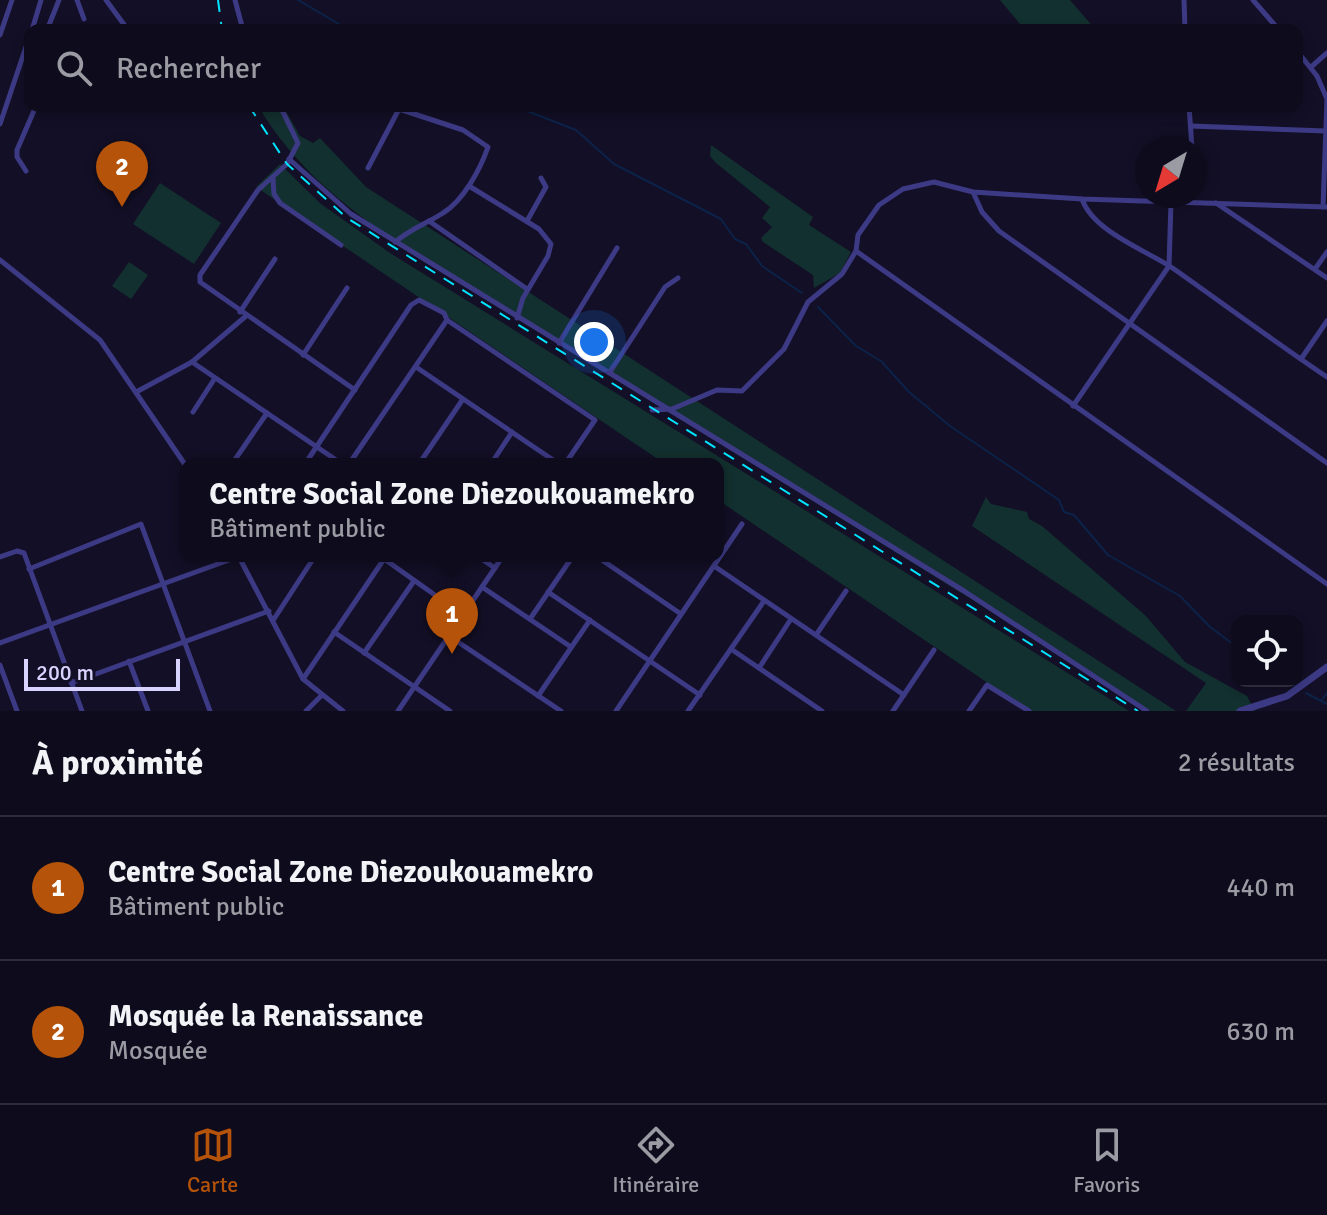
<!DOCTYPE html>
<html lang="fr">
<head>
<meta charset="utf-8">
<style>
	body { margin:0; font-family:Signika,sans-serif; background:#171425; color:#f1f3f6 }
	.controls { position:absolute; right:24px; bottom:24px; display:grid; overflow:hidden; border-radius:16px; box-shadow:0 4px 12px #0003 }
	.controls button { width:72px; height:72px; display:grid; place-items:center; padding:0; border:0; border-bottom:2px solid #2e2b3b; background:#0e0b1c; color:#f1f3f6; font:40px sans-serif }
	.compass { position:absolute; left:1135px; top:136px; width:72px; height:72px; border-radius:50%; background:#0e0b1c; box-shadow:0 4px 12px #0003; rotate:218deg }
	.scale { position:absolute; left:24px; bottom:20px; width:156px; box-sizing:border-box; padding-left:8px; border:4px solid #d9d4ff; border-top:0; font-size:22px; line-height:28px; white-space:nowrap; color:#d9d4ff; -webkit-text-stroke:6px #130f26; paint-order:stroke }
	.you { position:absolute; left:594px; top:342px; width:28px; height:28px; margin:-20px; border:6px solid #fff; border-radius:50%; background:#1a73e8; box-shadow:0 0 0 12px #1a73e833 }
	.badge { display:grid; place-items:center; width:52px; height:52px; border-radius:50%; background:#b45309; color:#fff; font-size:26px; font-weight:700 }
	.pin { position:absolute; translate:-50% -66px; filter:drop-shadow(0 2px 4px #0008) }
	.pin::after { content:''; position:absolute; top:42px; width:28px; height:24px; background:inherit; clip-path:polygon(0 0,100% 0,50% 100%) }
	.popup { position:absolute; left:180px; top:458px; width:544px; height:104px; box-sizing:border-box; display:grid; place-content:center; border-radius:16px; background:#0e0b1c; filter:drop-shadow(0 2px 6px #0005); font-size:26px; white-space:nowrap; color:#9b9ba3 }
	.popup b { font-size:30px; color:#f1f3f6 }
	.popup::after { content:''; position:absolute; left:50%; top:100%; margin-left:-16px; border:16px solid transparent; border-top-color:#0e0b1c }
	.list { margin:0; padding:0; list-style:none }
	h2 { display:flex; justify-content:space-between; align-items:center; height:104px; margin:0; padding:0 32px; font-size:34px }
	h2 small { font-size:26px; font-weight:400; color:#9b9ba3 }
	.list li { display:grid; grid-template-columns:52px 1fr auto; gap:24px; align-items:center; box-sizing:border-box; height:144px; padding:0 32px; border-top:2px solid #2e2b3b }
	.list b { display:block; font-size:30px; white-space:nowrap }
	.list p { margin:0; font-size:26px; white-space:nowrap; color:#9b9ba3 }
	.list em { font-size:26px; font-style:normal; color:#9b9ba3 }
	.icon { flex:none; width:44px; height:44px; fill:none; stroke:currentColor; stroke-width:2; stroke-linecap:round; stroke-linejoin:round }
	.map { position:relative; flex:none; width:1327px; height:711px; overflow:hidden }
	.search { position:absolute; background:#0e0b1c; box-shadow:0 4px 12px #0003; left:24px; right:24px; top:24px; height:88px; display:flex; align-items:center; gap:20px; box-sizing:border-box; padding:0 28px; border-radius:16px; color:#9b9ba3; font-size:30px }
	.sheet { height:392px; background:#0e0b1c }
	nav { display:flex; justify-content:space-around; align-items:center; box-sizing:border-box; height:112px; border-top:2px solid #2e2b3b; background:#0e0b1c; font-size:22px; color:#9b9ba3 }
	nav a { display:grid; justify-items:center; gap:4px }
	nav .on { color:#b45309 }
	.map>svg:first-child { display:block }
	.green { fill:#12302f }
	.lines { fill:none; stroke-linecap:round; stroke-linejoin:round }
	.stream { stroke:#0c2248; stroke-width:2 }
	.minor { stroke:#3d3a85; stroke-width:5 }
	.tertiary { stroke:#3d3a85; stroke-width:7 }
	.rail { stroke:#00e5ff; stroke-width:2; stroke-dasharray:12 10; stroke-linecap:butt }
</style>
</head>
<body>
<div class="map">
<svg width="1327" height="711" viewBox="0 0 1327 711">
	<rect width="100%" height="100%" fill="#130f26"/>
	<!-- green -->
	<g class="green">
		<path d="M1000 0H1070L1095 29 1025 30Z"/>
		<path d="M258 106H283L300 136 313 143 320 138 366 187 1176 711H1151L397 242C340 203 294 166 258 106Z"/>
		<path d="M711 145 813 217 809 225 851 252 840 273 814 288 813 275 763 242 761 238 772 227 762 218 770 207 716 163 710 156Z"/>
		<path d="M280 164 321 204 390 253 1129 711H1029L718 500V464H665L256 187Z"/>
		<path d="M160 183 221 223 194 264 133 224Z"/>
		<path d="M129 262 148 275 131 299 112 286Z"/>
		<path d="M986 497 991 504 1027 512 1029 519 1042 526 1146 616 1185 662 1247 696 1255 711H1186L1206 683 972 526Z"/>
	</g>
	<g class="lines">
		<!-- stream -->
		<g class="stream">
			<path d="M298 0 349 30"/>
			<path d="M514 106 576 130 614 164 721 219 735 239 746 244 762 266 802 293"/>
			<path d="M818 307 856 346 881 361 909 392 950 426 1059 500 1064 512 1074 515 1108 555 1180 596 1210 627 1237 647"/>
			<path d="M1291 681 1295 686"/>
			<path d="M1306 693 1327 704"/>
			<path d="M1321 701 1327 693"/>
		</g>
		<!-- minor -->
		<g class="minor">
			<path d="M77 0 84 19"/>
			<path d="M106 0 128 30"/>
			<path d="M235 0 243 30"/>
			<path d="M1184 0 1185 30"/>
			<path d="M1253 0 1279 30"/>
			<path d="M32 30 41 0"/>
			<path d="M47 30 59 0"/>
			<path d="M0 35 12 0"/>
			<path d="M1297 51 1317 76 1327 99 1323 207"/>
			<path d="M1311 67 1327 53"/>
			<path d="M280 106 298 143 287 164 258 190 200 275V282L355 390"/>
			<path d="M1189 106 1192 148"/>
			<path d="M0 124 30 35"/>
			<path d="M1191 126 1326 131"/>
			<path d="M289 159 351 214 964 591 1147 711"/>
			<path d="M368 168 399 109 463 130 488 147C480 170 463 201 443 213 424 225 414 227 395 242"/>
			<path d="M26 171 17 157V150L36 106"/>
			<path d="M273 179 274 194 280 203 341 245"/>
			<path d="M469 186 539 229 551 244 548 256 523 298 517 318"/>
			<path d="M973 192 982 212 999 231 1327 463"/>
			<path d="M1082 199C1093 232 1148 251 1174 269 1225 305 1275 342 1327 377"/>
			<path d="M1216 203 1327 278"/>
			<path d="M429 221 527 289"/>
			<path d="M527 221 546 187 541 178"/>
			<path d="M856 251 1327 584"/>
			<path d="M0 260 100 340 186 466"/>
			<path d="M1315 269 1327 252"/>
			<path d="M240 312 275 259"/>
			<path d="M559 343 617 248"/>
			<path d="M303 355 347 288"/>
			<path d="M1301 359 1327 321"/>
			<path d="M192 362 342 464"/>
			<path d="M416 367 559 464"/>
			<path d="M610 372 665 287 678 278"/>
			<path d="M138 391 192 362 246 316"/>
			<path d="M1073 406 1169 266 1171 202"/>
			<path d="M652 410 672 409 717 390 742 391 784 349 808 302 842 274 856 251 858 235 879 205 903 189 934 182 973 192 1082 199 1327 207"/>
			<path d="M193 412 215 378"/>
			<path d="M232 464 267 413"/>
			<path d="M305 464 411 305 419 300 444 313 447 320 595 420 565 464"/>
			<path d="M349 464 447 320"/>
			<path d="M419 464 463 399"/>
			<path d="M491 464 512 432"/>
			<path d="M380 556 463 615"/>
			<path d="M477 556 495 568"/>
			<path d="M596 556 681 614"/>
			<path d="M0 557 17 551 24 553 82 711"/>
			<path d="M239 557 303 679 343 711"/>
			<path d="M714 566 904 695"/>
			<path d="M29 569 141 524 210 711"/>
			<path d="M482 587 571 647"/>
			<path d="M548 592 700 695"/>
			<path d="M274 619 315 556"/>
			<path d="M530 619 573 556"/>
			<path d="M334 632 450 711"/>
			<path d="M816 635 846 591"/>
			<path d="M449 636 561 711"/>
			<path d="M0 643 240 556"/>
			<path d="M731 649 822 711"/>
			<path d="M364 653 414 581"/>
			<path d="M129 661 148 711"/>
			<path d="M0 665 17 711"/>
			<path d="M759 668 791 619"/>
			<path d="M303 679 384 559"/>
			<path d="M71 683 269 611"/>
			<path d="M538 696 590 620"/>
			<path d="M306 711 321 696"/>
			<path d="M398 711 503 556"/>
			<path d="M616 711 742 524"/>
			<path d="M688 711 764 601"/>
			<path d="M893 711 934 650"/>
			<path d="M969 711 987 685 1029 711"/>
		</g>
		<!-- tertiary -->
		<path class="tertiary" d="M1240 711 1287 696 1327 667"/>
		<!-- rail -->
		<g class="rail">
			<path d="M218 0 222 30"/>
			<path d="M249 106 287 164 347 218 1138 711"/>
		</g>
	</g>
</svg>
<div class="controls">
<button><svg class="icon" aria-label="locate" viewBox="0 0 24 24"><circle cx="12" cy="12" r="6"/><path d="M12 2v4M12 18v4M2 12h4M18 12h4"/></svg></button>
</div>
<svg class="compass" viewBox="-18 -18 36 36"><path d="M0-13l5 13h-10z" fill="#e53935"/><path d="M0 13l5-13h-10z" fill="#9b9ba3"/></svg>
<div class="scale">200 m</div>
<div class="you"></div>
<div class="pin badge" style="left:452px;top:654px">1</div>
<div class="popup"><b>Centre Social Zone Diezoukouamekro</b>Bâtiment public</div>
<div class="pin badge" style="left:122px;top:207px">2</div>
<div class="search"><svg class="icon" aria-label="search" viewBox="0 0 24 24"><circle cx="10" cy="10" r="6"/><path d="M15 15l6 6"/></svg>Rechercher</div>
</div>
<section class="sheet">
<h2>À proximité<small>2 résultats</small></h2>
<ul class="list">
<li><span class="badge">1</span><div><b>Centre Social Zone Diezoukouamekro</b><p>Bâtiment public</p></div><em>440 m</em></li>
<li><span class="badge">2</span><div><b>Mosquée la Renaissance</b><p>Mosquée</p></div><em>630 m</em></li>
</ul>
</section>
<nav>
<a class="on"><svg class="icon" aria-label="map" viewBox="0 0 24 24"><path d="M3 6l6-2 6 2 6-2v14l-6 2-6-2-6 2zM9 4v14M15 6v14"/></svg>Carte</a>
<a><svg class="icon" aria-label="directions" viewBox="0 0 24 24"><path d="M12 3l9 9-9 9-9-9zM9 14v-3h6M13 9l2 2-2 2"/></svg>Itinéraire</a>
<a><svg class="icon" aria-label="saved" viewBox="0 0 24 24"><path d="M7 4h10v16l-5-4-5 4z"/></svg>Favoris</a>
</nav>
</body>
</html>
